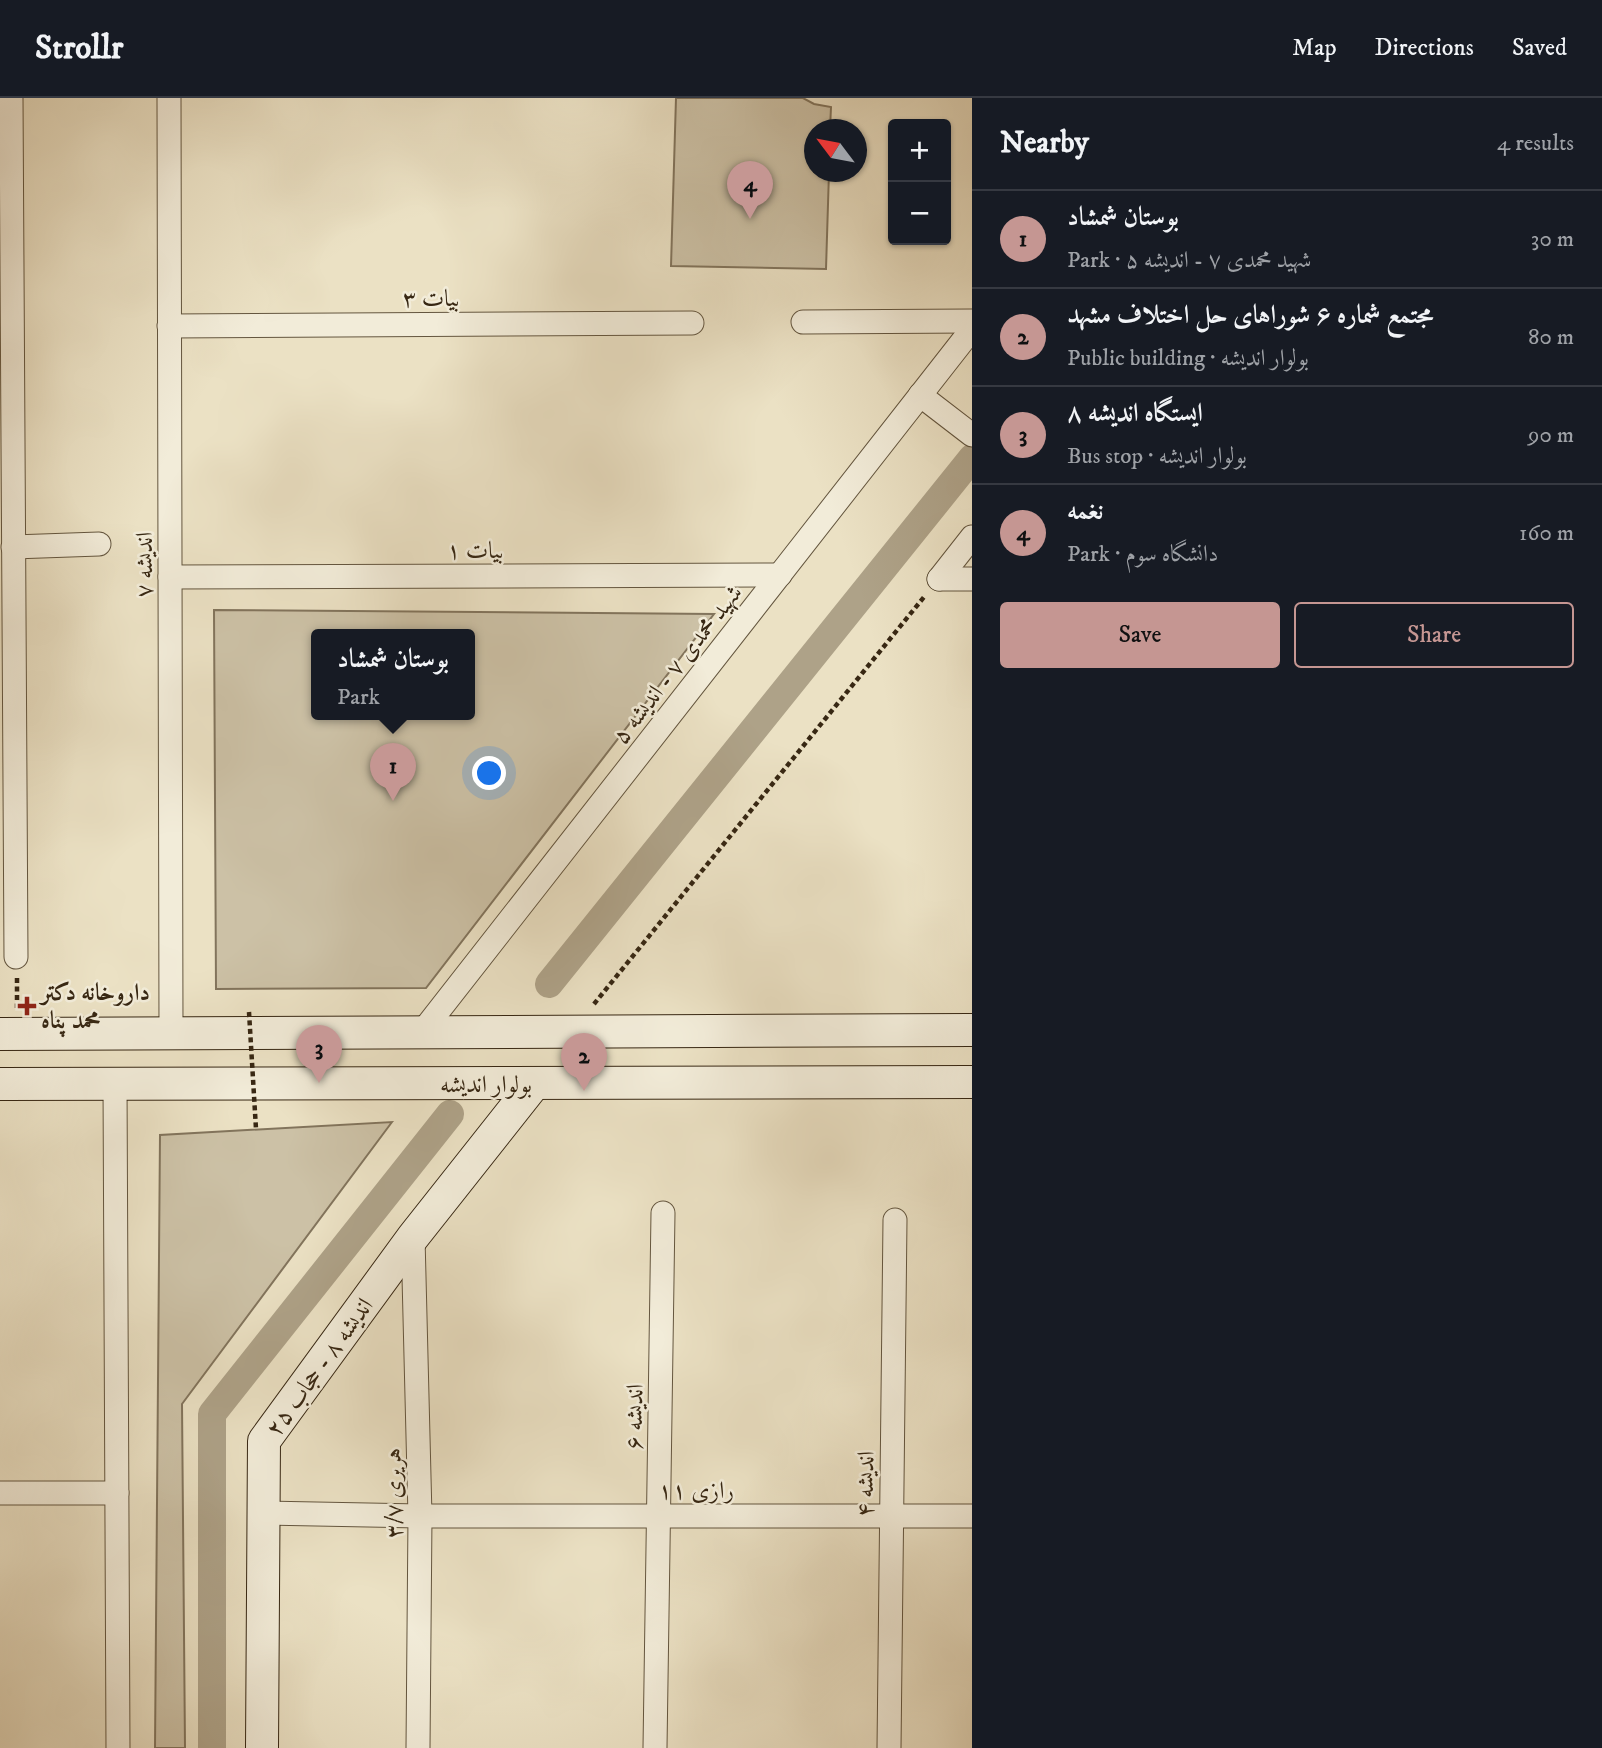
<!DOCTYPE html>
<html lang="en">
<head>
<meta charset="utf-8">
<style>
	body { margin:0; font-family:"IM FELL DW Pica",Amiri,serif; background:#20242c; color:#f1f3f6 }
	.controls { position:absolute; right:21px; top:21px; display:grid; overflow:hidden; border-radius:7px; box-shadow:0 2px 5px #0004 }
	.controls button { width:63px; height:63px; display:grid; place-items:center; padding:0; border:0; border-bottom:2px solid #363941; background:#171b24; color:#f1f3f6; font:35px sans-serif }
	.compass { position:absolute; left:804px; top:21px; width:63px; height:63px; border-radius:50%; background:#171b24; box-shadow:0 2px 5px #0004; rotate:302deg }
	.you { position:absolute; left:490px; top:676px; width:24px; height:24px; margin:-18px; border:5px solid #fff; border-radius:50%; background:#1a73e8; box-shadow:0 0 0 10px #1a73e833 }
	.badge { display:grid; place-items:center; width:46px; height:46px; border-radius:50%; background:#c59692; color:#111; font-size:23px; font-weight:700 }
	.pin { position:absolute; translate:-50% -58px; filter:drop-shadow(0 2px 4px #0008) }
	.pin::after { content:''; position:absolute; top:37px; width:24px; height:21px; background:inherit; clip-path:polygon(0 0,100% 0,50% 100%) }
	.popup { position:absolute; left:311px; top:531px; width:164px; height:91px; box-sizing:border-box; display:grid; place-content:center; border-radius:7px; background:#171b24; filter:drop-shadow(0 2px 5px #0005); font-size:23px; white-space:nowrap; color:#9ea1a6 }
	.popup b { font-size:26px; color:#f1f3f6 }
	.popup::after { content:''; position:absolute; left:50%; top:100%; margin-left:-14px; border:14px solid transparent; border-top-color:#171b24 }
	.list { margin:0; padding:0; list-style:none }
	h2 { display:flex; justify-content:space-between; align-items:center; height:91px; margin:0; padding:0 28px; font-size:30px }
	h2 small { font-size:23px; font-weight:400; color:#9ea1a6 }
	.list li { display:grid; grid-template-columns:46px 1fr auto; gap:21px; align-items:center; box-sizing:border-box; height:98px; padding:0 28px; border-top:2px solid #363941 }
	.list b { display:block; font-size:26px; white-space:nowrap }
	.list p { margin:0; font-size:23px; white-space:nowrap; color:#9ea1a6 }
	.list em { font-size:23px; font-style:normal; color:#9ea1a6 }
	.actions { display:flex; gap:14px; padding:21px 28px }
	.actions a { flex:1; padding:16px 0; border:2px solid #c59692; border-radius:7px; text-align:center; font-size:24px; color:#c59692 }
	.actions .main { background:#c59692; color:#111 }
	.map { position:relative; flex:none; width:972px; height:1650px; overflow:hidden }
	header { display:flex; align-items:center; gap:42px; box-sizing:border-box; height:98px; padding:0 35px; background:#171b24; border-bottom:2px solid #363941 }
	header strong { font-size:33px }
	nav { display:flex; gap:38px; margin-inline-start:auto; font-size:24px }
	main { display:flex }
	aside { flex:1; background:#171b24 }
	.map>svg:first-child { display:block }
	.green { fill:#ccc1a6; stroke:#82745c; stroke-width:2; fill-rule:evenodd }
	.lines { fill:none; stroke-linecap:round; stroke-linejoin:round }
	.canal { stroke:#aea288; stroke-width:28 }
	.street-casing { stroke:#64563f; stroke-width:25 }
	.secondary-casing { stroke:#372713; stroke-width:34 }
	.path { stroke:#372713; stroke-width:4.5; stroke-dasharray:5 3.5; stroke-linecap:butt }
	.street { stroke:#f2ecd9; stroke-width:23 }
	.secondary { stroke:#f2ecd9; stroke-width:32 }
	.path-bridge { stroke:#372713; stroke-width:4.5; stroke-dasharray:5 3.5; stroke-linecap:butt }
	.poi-dot { fill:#8f2418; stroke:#f2ecd9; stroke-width:2.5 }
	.labels { text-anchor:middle; stroke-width:5; stroke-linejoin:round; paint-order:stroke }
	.street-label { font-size:24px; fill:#372713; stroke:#f2ecd9 }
	.poi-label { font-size:24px; font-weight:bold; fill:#372713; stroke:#f2ecd9; text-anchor:start }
</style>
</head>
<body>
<header>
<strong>Strollr</strong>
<nav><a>Map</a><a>Directions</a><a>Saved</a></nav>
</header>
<main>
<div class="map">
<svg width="972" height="1650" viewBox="0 0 972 1650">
	<rect width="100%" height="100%" fill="#ebe1c4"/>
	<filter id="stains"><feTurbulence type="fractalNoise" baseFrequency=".00286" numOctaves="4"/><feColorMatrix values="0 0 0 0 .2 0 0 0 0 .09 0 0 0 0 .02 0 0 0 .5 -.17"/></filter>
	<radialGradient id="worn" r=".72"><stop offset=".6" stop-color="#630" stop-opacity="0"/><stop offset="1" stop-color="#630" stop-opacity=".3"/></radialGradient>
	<!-- green -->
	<g class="green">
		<path d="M676 0H803L814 6 831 9 830 31 814 32V74H829L826 171 671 168Z"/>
		<path d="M214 512 714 516 426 890 216 891ZM316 537H470V617H316Z"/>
		<path d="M392 1024 182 1306 185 1650H155L160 1037Z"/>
	</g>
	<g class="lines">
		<!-- canal -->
		<g class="canal">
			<path d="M549 886 972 360"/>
			<path d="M212 1650V1316L450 1016"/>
		</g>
		<!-- street casing -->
		<g class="street-casing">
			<g id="street">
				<path d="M11 0 16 859"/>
				<path d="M169 0 171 933"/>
				<path d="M803 224 972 223"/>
				<path d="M169 228 692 225"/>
				<path d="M920 297 972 337"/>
				<path d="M13 449 99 446"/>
				<path d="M170 479 780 477"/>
				<path d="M939 481 972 439"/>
				<path d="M939 481H972"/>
				<path d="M422 934 972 231"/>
				<path d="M115 984 118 1650"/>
				<path d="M413 1139 420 1418 418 1650"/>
				<path d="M0 1395H117"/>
				<path d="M264 1415 420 1418H972"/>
				<path d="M655 1650 663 1115"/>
				<path d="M889 1650 895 1122"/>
			</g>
		</g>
		<!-- secondary casing -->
		<g class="secondary-casing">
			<g id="secondary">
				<path d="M0 936 972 932"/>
				<path d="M0 986 972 984"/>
				<path d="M262 1650 264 1343 413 1139 534 986"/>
			</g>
		</g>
		<!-- path -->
		<g class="path">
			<path d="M17 880V910"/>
			<path d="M594 906 924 499"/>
		</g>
		<!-- street -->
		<use href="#street" class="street"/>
		<!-- secondary -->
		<use href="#secondary" class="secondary"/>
		<!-- path-bridge -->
		<path class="path-bridge" d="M249 914 256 1031"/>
	</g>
	<!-- markers -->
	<path class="poi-dot" d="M23.5 897.5h7v7h7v7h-7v7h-7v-7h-7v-7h7z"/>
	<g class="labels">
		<!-- street labels -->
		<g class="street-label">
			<text x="431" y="208">بیات ۳</text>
			<text x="475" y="460">بیات ۱</text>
			<text transform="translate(144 467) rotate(-90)" y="8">اندیشه ۷</text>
			<text transform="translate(677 566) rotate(-52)" y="8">شهید محمدی ۷ - اندیشه ۵</text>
			<text x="486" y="994">بولوار اندیشه</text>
			<text transform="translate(319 1269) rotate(-54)" y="8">اندیشه ۸ - حجاب ۲۵</text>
			<text transform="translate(634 1319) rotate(-89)" y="8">اندیشه ۶</text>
			<text transform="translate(865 1386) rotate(-89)" y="8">اندیشه ۴</text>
			<text x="696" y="1400">رازی ۱۱</text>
			<text transform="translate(393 1395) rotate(-91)" y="8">هریری ۳/۷</text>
		</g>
		<!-- poi labels -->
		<g class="poi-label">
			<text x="41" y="902">داروخانه دکتر<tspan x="41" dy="28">محمد پناه</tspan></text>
		</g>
	</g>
	<rect width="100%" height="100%" filter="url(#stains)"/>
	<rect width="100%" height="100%" fill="url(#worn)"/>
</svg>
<div class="controls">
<button>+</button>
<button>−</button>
</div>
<svg class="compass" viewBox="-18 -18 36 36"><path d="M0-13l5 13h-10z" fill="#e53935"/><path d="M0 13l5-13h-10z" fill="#9ea1a6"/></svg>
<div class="you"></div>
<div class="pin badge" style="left:393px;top:703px">1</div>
<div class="popup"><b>بوستان شمشاد</b>Park</div>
<div class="pin badge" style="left:584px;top:993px">2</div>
<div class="pin badge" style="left:319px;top:985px">3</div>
<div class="pin badge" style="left:750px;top:121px">4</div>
</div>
<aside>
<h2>Nearby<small>4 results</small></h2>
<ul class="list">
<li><span class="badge">1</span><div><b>بوستان شمشاد</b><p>Park · شهید محمدی ۷ - اندیشه ۵</p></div><em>30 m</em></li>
<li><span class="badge">2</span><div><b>مجتمع شماره ۶ شوراهای حل اختلاف مشهد</b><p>Public building · بولوار اندیشه</p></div><em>80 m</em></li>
<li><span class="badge">3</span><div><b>ایستگاه اندیشه ۸</b><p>Bus stop · بولوار اندیشه</p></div><em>90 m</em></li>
<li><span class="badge">4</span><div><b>نغمه</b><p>Park · دانشگاه سوم</p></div><em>160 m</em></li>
</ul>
<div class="actions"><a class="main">Save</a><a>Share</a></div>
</aside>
</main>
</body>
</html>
